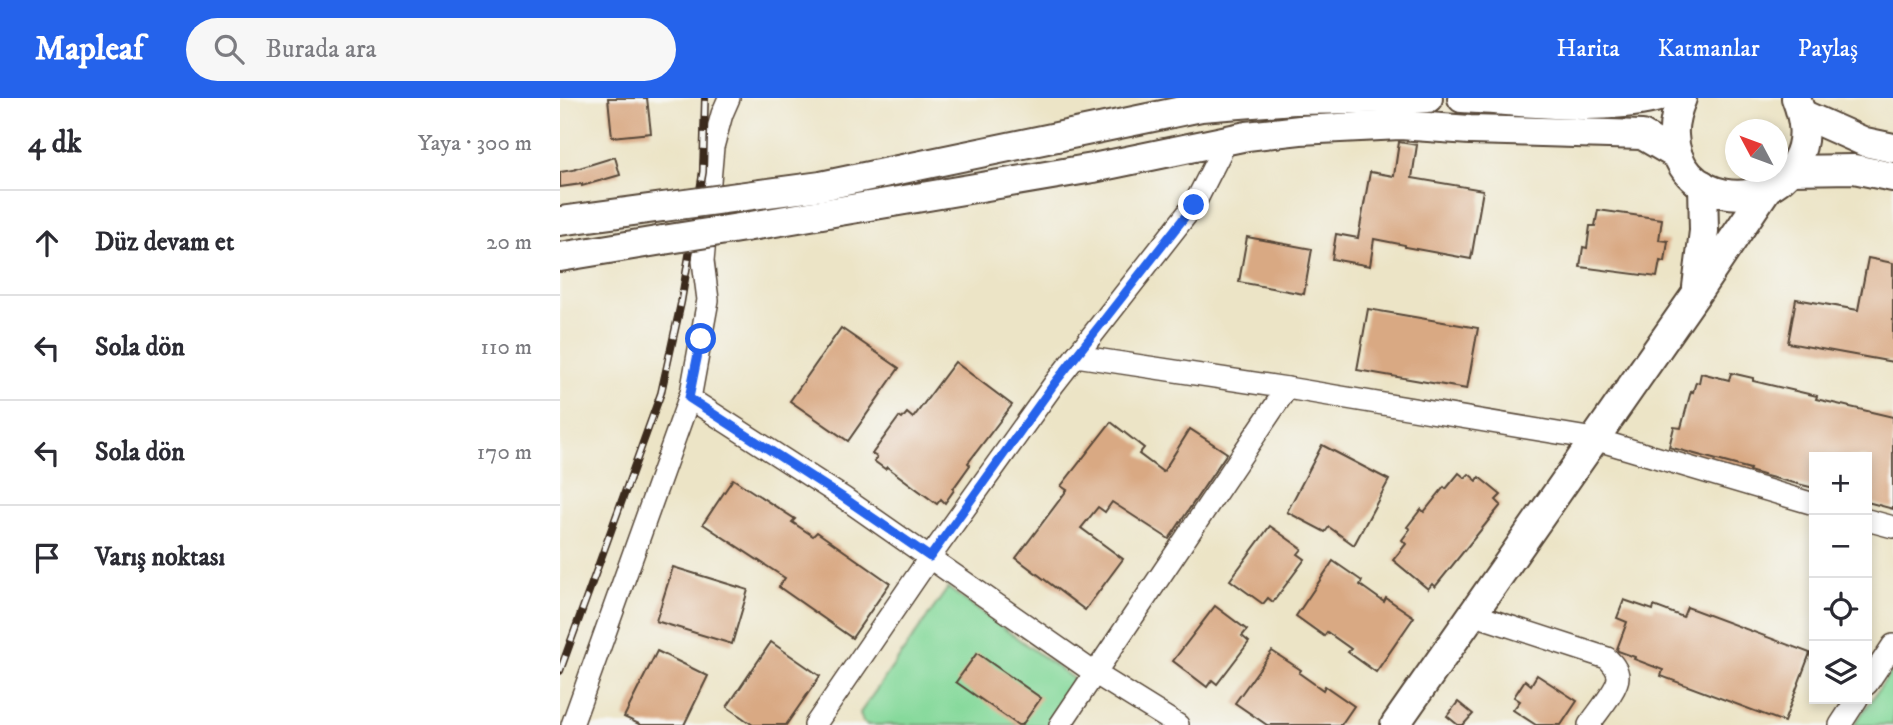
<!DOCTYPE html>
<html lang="tr">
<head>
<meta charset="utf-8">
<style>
	body { margin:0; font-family:"IM FELL DW Pica",serif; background:#f7f7f7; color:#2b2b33 }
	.controls { position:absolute; right:21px; bottom:21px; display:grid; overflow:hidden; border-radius:0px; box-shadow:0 4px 10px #0003 }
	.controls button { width:63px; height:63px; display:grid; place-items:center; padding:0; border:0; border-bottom:2px solid #e1e1e2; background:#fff; color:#2b2b33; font:35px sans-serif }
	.compass { position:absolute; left:1165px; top:21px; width:63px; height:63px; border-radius:50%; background:#fff; box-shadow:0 4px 10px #0003; rotate:311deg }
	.stop { position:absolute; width:21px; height:21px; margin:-16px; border:5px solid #2563eb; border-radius:50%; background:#fff }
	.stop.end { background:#2563eb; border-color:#fff; box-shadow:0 2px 7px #0008 }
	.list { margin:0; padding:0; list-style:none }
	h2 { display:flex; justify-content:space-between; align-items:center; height:91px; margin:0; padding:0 28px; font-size:30px }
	h2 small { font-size:23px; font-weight:400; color:#7c7c81 }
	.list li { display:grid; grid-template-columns:46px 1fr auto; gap:21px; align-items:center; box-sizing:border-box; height:105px; padding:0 28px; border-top:2px solid #e1e1e2 }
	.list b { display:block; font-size:26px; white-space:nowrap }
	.list em { font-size:23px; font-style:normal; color:#7c7c81 }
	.icon { flex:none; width:38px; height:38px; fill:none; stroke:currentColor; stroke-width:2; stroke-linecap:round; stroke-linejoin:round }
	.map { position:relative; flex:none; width:1333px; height:627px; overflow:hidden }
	header { display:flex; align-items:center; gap:42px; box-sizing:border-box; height:98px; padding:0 35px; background:#2563eb; color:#fff }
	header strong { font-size:33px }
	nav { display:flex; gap:38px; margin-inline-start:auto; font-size:24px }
	.search { width:490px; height:63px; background:#f7f7f7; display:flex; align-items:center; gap:18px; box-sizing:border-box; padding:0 24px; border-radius:38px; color:#7c7c81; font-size:26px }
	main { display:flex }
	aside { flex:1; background:#fff }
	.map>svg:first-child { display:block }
	.green { fill:#86d99b; stroke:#60825c; stroke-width:2 }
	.building { fill:#d9a983 }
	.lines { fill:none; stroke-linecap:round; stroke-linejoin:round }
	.minor-casing { stroke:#564637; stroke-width:24 }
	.major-casing { stroke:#564637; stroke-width:32 }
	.minor { stroke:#fff; stroke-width:21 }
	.major { stroke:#fff; stroke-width:28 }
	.rail-casing { stroke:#3b2a1e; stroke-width:8 }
	.rail { stroke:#f6f6f2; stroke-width:5; stroke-dasharray:16; stroke-linecap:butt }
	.major-bridge-casing { stroke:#564637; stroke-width:32; stroke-linecap:butt }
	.major-bridge { stroke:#fff; stroke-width:28 }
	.route { stroke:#2563eb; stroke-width:9 }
</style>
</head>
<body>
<header>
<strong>Mapleaf</strong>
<div class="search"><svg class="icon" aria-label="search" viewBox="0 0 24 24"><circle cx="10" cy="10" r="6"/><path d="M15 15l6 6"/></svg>Burada ara</div>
<nav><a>Harita</a><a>Katmanlar</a><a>Paylaş</a></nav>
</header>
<main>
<aside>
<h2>4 dk<small>Yaya · 300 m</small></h2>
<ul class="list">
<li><svg class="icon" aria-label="ahead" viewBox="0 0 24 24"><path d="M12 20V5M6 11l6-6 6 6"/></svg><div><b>Düz devam et</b></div><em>20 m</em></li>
<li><svg class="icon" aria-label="left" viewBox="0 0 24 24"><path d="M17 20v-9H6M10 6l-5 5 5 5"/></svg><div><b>Sola dön</b></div><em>110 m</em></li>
<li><svg class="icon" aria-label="left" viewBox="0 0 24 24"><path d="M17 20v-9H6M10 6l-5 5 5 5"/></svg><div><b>Sola dön</b></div><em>170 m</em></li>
<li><svg class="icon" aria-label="arrive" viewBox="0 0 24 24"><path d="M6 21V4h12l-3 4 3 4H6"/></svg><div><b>Varış noktası</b></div></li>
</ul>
</aside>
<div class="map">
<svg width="1333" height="627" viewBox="0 0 1333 627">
	<rect width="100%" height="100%" fill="#f6f6f2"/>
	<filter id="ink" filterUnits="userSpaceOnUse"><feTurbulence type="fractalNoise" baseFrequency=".0143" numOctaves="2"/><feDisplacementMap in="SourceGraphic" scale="14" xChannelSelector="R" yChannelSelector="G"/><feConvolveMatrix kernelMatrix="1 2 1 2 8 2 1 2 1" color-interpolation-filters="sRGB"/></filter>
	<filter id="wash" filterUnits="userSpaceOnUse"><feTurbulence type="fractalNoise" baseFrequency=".00686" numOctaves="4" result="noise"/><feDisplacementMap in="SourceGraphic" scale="28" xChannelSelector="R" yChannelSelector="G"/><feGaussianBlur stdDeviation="1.57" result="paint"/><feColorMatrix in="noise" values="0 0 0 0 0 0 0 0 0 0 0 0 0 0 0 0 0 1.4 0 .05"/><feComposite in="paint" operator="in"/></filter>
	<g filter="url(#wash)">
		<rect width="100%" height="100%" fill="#ece4c6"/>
		<!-- green -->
		<g class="green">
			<path d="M388 490 519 585 488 627H308L303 624 300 615Z"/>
			<path d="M1333 571V627H1294Z"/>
		</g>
		<g id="blocks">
			<!-- building -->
			<g class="building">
				<path d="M48 0H87L91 35 52 39Z"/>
				<path d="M839 44 857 47 852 80 923 92 911 161 845 149V147L814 141 810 168 772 161 776 136 798 140 810 74 834 78Z"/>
				<path d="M55 59 60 77 22 88V86L0 89V74L13 72Z"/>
				<path d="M1038 112 1102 121 1099 142 1108 143 1105 164 1100 163 1097 179 1020 169 1023 149 1027 150 1030 128H1035Z"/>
				<path d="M687 139 752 151 744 196 679 184Z"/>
				<path d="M1308 160 1333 165V264L1228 245 1236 201 1298 212Z"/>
				<path d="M808 211 918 230 907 291 797 272Z"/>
				<path d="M281 230 339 270 288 343 230 303Z"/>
				<path d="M395 264 452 307 408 365 410 367 393 391 394 392 385 405 381 401 377 406 327 369 325 371 314 363 317 359 312 356 339 319 342 321 347 315 353 320Z"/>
				<path d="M1141 275 1169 282 1171 275 1193 280V283L1257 298 1256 301 1333 319V411L1307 404V359H1254V390L1206 378 1189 373 1190 371 1109 349 1114 329 1121 330 1131 293 1133 294 1136 284 1139 285Z"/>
				<path d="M551 324 584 350 579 356 603 374 630 331 667 355 609 441 552 404 545 414 538 409 521 430 563 461 525 512 456 460 507 392 501 388Z"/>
				<path d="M762 347 829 382 794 447 769 429 765 434 727 414Z"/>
				<path d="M899 375 905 380 909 376 917 383 919 379 941 397 936 402 941 407 875 489 872 486 868 491 833 462 846 446 842 442 850 431 847 429 861 411 864 414 884 389 886 391Z"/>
				<path d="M173 381 235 421 232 424 253 438 257 434 330 485 292 540 219 489 225 480 143 426Z"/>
				<path d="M710 428 742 451 738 456 745 461 713 504 708 500 703 506 670 482Z"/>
				<path d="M773 463 802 483 800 487 824 504 826 500 854 519 816 574 788 554 791 551 767 534 764 538 736 518Z"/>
				<path d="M113 469 188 492 172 546 96 523Z"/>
				<path d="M1064 502 1093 512 1094 508 1123 519 1127 509 1250 555 1224 624 1101 578 1103 572 1074 561 1075 559 1058 553 1057 551 1067 524 1057 520Z"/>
				<path d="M655 508 687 532 682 538 689 544 657 586 652 582 647 589 613 563Z"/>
				<path d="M211 544 260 578 226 627H193L167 609Z"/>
				<path d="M97 553 148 578 124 627H81L64 619Z"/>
				<path d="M712 553 741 572 739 575 763 592 765 588 794 608 781 627H707L675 605Z"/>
				<path d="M417 555 481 600 462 627H458L396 584Z"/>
				<path d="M977 577 1017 603 1001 627H976L953 612 960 603 954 599 965 582 971 587Z"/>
				<path d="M898 604 913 616 903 627H898L887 618Z"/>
			</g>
		</g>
	</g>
	<g filter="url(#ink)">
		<use href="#blocks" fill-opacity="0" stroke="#564637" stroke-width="2"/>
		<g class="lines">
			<!-- minor casing -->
			<g class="minor-casing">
				<g id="minor">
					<path d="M516 258 727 290 1034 341 1254 406"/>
					<path d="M129 300 284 400 536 576 618 627"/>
					<path d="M1307 422 1333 429"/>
					<path d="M912 516 1047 560C1052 565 1058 571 1058 579 1058 591 1036 616 1029 627"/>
					<path d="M1307 586 1333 547"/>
					<path d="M12 627 131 295 148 202 143 163 153 49 162 16 169 0"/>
					<path d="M255 627 370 459 494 286 634 107 667 42"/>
					<path d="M500 627 727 290"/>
					<path d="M1280 627 1297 601"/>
				</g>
			</g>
			<!-- major casing -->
			<g class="major-casing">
				<g id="major">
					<path d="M902 0C961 3 1038 14 1095 0"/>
					<path d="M1122 0C1117 12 1113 24 1114 37 1116 103 1204 118 1236 63 1248 42 1244 21 1236 0"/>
					<path d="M1242 16 1305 44 1333 50"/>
					<path d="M1230 72 1294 71 1333 79"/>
					<path d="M178 99 261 88 641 9 734 2 868 0"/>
					<path d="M0 123 103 109"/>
					<path d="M185 129 533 70 687 38 740 32 840 27 910 32 1082 37 1118 58"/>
					<path d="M0 159 103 142"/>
					<path d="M1137 189 1144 133 1143 87"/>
					<path d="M835 627 1136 196 1207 91"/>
				</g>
			</g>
			<!-- minor -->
			<use href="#minor" class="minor"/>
			<!-- major -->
			<use href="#major" class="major"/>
			<!-- rail casing -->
			<g class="rail-casing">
				<path id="rail" d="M0 573 101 295 121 205 143 74 145 0"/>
			</g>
			<!-- rail -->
			<use href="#rail" class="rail"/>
			<!-- major-bridge casing -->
			<g class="major-bridge-casing">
				<g id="major-bridge">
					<path d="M103 109 178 99"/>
					<path d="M103 142 185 129"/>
				</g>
			</g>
			<!-- major-bridge -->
			<use href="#major-bridge" class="major-bridge"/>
		</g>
	</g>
	<g class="lines" filter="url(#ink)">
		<!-- route -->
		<path class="route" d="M141 241 129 300 284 400 370 459 494 286 634 107"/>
	</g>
</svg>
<div class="controls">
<button>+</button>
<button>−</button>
<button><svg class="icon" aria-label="locate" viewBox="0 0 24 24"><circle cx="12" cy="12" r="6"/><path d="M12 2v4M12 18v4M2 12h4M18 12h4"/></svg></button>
<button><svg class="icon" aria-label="layers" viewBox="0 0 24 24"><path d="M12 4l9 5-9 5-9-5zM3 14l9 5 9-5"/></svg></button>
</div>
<svg class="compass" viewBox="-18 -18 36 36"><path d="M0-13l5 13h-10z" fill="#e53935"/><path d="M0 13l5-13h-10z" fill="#7c7c81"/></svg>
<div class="stop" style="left:141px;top:241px"></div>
<div class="stop end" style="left:634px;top:107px"></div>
</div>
</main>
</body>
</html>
